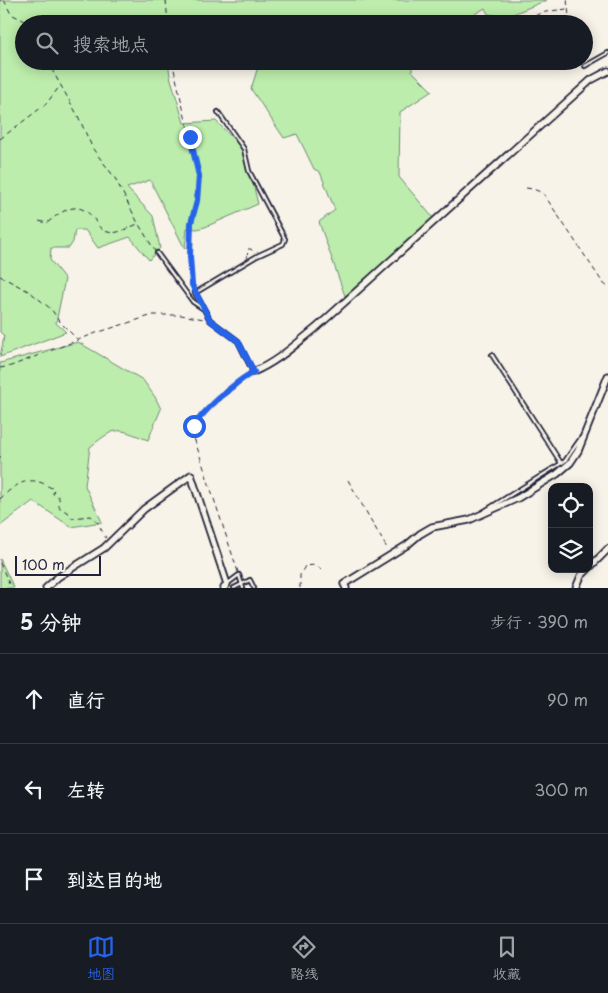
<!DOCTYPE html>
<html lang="zh">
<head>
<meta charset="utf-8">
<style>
	body { margin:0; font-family:"Playpen Sans","LXGW WenKai TC",sans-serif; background:#20242c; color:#f1f3f6 }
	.controls { position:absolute; right:15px; bottom:15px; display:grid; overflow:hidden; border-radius:10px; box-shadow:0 2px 12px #0003 }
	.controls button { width:45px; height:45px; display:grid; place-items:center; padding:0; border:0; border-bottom:1px solid #363941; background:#171b24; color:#f1f3f6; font:25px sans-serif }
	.scale { position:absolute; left:15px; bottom:12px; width:86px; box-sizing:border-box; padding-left:5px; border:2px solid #22223b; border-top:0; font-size:14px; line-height:18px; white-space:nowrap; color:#22223b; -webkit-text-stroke:4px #f7f3e8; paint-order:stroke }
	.stop { position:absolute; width:15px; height:15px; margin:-11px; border:4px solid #2563eb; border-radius:50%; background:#fff }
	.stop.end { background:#2563eb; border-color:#fff; box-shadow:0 1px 5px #0008 }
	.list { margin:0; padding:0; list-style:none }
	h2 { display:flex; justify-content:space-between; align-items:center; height:65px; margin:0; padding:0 20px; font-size:21px }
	h2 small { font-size:16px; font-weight:400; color:#9ea1a6 }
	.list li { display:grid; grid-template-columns:32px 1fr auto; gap:15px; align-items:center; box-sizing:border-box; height:90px; padding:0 20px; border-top:1px solid #363941 }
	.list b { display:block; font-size:19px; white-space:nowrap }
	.list em { font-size:16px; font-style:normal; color:#9ea1a6 }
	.icon { flex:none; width:28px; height:28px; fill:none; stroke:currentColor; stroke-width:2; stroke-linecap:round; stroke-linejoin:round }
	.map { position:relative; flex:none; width:608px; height:588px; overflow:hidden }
	.search { position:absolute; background:#171b24; box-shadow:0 2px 12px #0003; left:15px; right:15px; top:15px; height:55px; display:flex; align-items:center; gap:12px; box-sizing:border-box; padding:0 18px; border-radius:28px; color:#9ea1a6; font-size:19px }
	.sheet { height:335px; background:#171b24 }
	nav { display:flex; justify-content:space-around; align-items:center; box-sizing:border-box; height:70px; border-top:1px solid #363941; background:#171b24; font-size:14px; color:#9ea1a6 }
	nav a { display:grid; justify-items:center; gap:2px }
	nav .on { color:#2563eb }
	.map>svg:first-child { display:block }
	.green { fill:#bcedac; stroke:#6f8874 }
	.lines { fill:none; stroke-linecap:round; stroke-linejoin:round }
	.lane-casing { stroke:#22223b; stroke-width:6 }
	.street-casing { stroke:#22223b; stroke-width:9 }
	.path { stroke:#22223b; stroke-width:1; stroke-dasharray:5 4; stroke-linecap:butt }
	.lane { stroke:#f7f3e8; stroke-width:2.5 }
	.street { stroke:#f7f3e8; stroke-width:5.5 }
	.route { stroke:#2563eb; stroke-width:6 }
</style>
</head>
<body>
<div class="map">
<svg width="608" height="588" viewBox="0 0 608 588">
	<rect width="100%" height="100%" fill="#f7f3e8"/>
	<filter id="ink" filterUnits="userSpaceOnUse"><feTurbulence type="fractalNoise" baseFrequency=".02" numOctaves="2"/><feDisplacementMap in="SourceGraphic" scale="10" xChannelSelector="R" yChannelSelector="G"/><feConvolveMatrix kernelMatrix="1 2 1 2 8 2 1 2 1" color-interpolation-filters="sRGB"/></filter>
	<g filter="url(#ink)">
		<!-- green -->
		<g class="green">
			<path d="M0 0H547L506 17 488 14 485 8 458 24H24V61H168L170 76 184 123 216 121 245 151 258 204 205 227 197 229 187 228 185 249 150 180 127 188 153 216 160 248 149 260 130 237 98 248 85 230H75L73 242 69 248H51L50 260 65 279 56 323 66 332 0 357 4 336 0 332Z"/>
			<path d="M252 61H412V71L432 91 400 112 399 177 434 219 345 296 319 222 335 210 320 172 314 169 297 134 284 138 251 89 257 70Z"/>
			<path d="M78 342 143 380 155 397 161 409 148 440C116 428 118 425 90 447L85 486 102 522 71 527 33 501 0 526V363Z"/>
			<path d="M0 559 14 588H0Z"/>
		</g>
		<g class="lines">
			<!-- lane casing -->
			<g class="lane-casing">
				<g id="lane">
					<path d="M585 66 608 53"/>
					<path d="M218 112 244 149 249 171 285 239 283 244 257 256 195 293 210 320 238 341 253 372"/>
					<path d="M157 253 193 302 202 308"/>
					<path d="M492 355 561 463"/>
					<path d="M483 512 565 461 581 438"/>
					<path d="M227 584 239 575 243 588"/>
					<path d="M234 588 250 580 254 588"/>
				</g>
			</g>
			<!-- street casing -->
			<g class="street-casing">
				<g id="street">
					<path d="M253 372C277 362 296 344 316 328L591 80 608 71"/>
					<path d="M589 568 608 549"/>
					<path d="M46 588 58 577 104 548 144 509 191 475 227 584 224 588"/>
					<path d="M346 588 344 584 407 545 420 534 432 527 469 520 518 498 557 474 570 463 578 451 608 376"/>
					<path d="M576 588 581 576 588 569"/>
				</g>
			</g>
			<!-- path -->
			<g class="path">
				<path d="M4 0 11 14 27 22 28 24"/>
				<path d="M166 0 168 24"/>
				<path d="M567 0 570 24"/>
				<path d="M0 1 1 0"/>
				<path d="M480 15 498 24"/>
				<path d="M520 24C538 12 547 11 568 9"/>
				<path d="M47 61 78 116 93 149 115 178 138 223 155 251"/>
				<path d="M172 61 199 176 197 201 191 223 190 256 194 289"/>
				<path d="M579 61 582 65"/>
				<path d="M0 139 46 104 60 86"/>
				<path d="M526 188 533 189 543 193 603 283 608 287"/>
				<path d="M39 221 47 223C62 211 78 198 94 219 97 224 101 231 108 232 117 235 129 227 138 224"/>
				<path d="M247 258 248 249H251L255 254"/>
				<path d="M0 276 30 292 51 309 61 323 77 339"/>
				<path d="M0 368 11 366 96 333 153 315H181L204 319"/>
				<path d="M0 456V458"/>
				<path d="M348 480 388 550"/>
				<path d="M0 499C10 489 24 477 39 482 45 483 48 488 54 488L53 494C61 496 59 499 59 507L68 513 71 518 91 516 96 520 106 538"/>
				<path d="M0 563 11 588"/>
				<path d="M238 572 194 438V426L199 418 249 375"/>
				<path d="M300 588V575L305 566 315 565 321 569"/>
			</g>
			<!-- lane -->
			<use href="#lane" class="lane"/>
			<!-- street -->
			<use href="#street" class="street"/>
		</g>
	</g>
	<g class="lines" filter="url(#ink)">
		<!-- route -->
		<path class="route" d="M190 137 199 176 197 201 191 223 190 256 192 285 210 320 238 341 254 372C237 380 203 411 194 426"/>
	</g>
</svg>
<div class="controls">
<button><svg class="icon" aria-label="locate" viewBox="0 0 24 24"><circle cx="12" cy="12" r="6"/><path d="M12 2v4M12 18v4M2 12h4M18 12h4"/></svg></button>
<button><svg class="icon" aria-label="layers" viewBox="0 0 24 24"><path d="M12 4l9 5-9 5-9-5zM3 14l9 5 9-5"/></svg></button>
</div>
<div class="scale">100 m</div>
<div class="stop" style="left:194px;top:426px"></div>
<div class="stop end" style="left:190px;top:137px"></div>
<div class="search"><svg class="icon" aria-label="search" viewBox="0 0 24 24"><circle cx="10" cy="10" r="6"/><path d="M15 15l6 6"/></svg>搜索地点</div>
</div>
<section class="sheet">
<h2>5 分钟<small>步行 · 390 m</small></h2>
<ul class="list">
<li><svg class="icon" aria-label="ahead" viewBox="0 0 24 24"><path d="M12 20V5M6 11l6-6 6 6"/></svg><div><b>直行</b></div><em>90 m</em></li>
<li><svg class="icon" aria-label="left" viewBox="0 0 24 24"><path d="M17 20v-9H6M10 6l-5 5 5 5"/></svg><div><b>左转</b></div><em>300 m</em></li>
<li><svg class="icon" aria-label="arrive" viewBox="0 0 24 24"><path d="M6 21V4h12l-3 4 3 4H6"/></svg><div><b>到达目的地</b></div></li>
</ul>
</section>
<nav>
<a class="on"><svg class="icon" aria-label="map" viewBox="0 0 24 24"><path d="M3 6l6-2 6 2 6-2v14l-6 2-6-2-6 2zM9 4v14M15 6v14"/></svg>地图</a>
<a><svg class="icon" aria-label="directions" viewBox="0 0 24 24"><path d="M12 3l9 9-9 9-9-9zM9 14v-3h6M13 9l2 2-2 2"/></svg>路线</a>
<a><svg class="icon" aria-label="saved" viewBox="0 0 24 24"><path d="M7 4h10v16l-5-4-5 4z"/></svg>收藏</a>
</nav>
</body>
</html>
